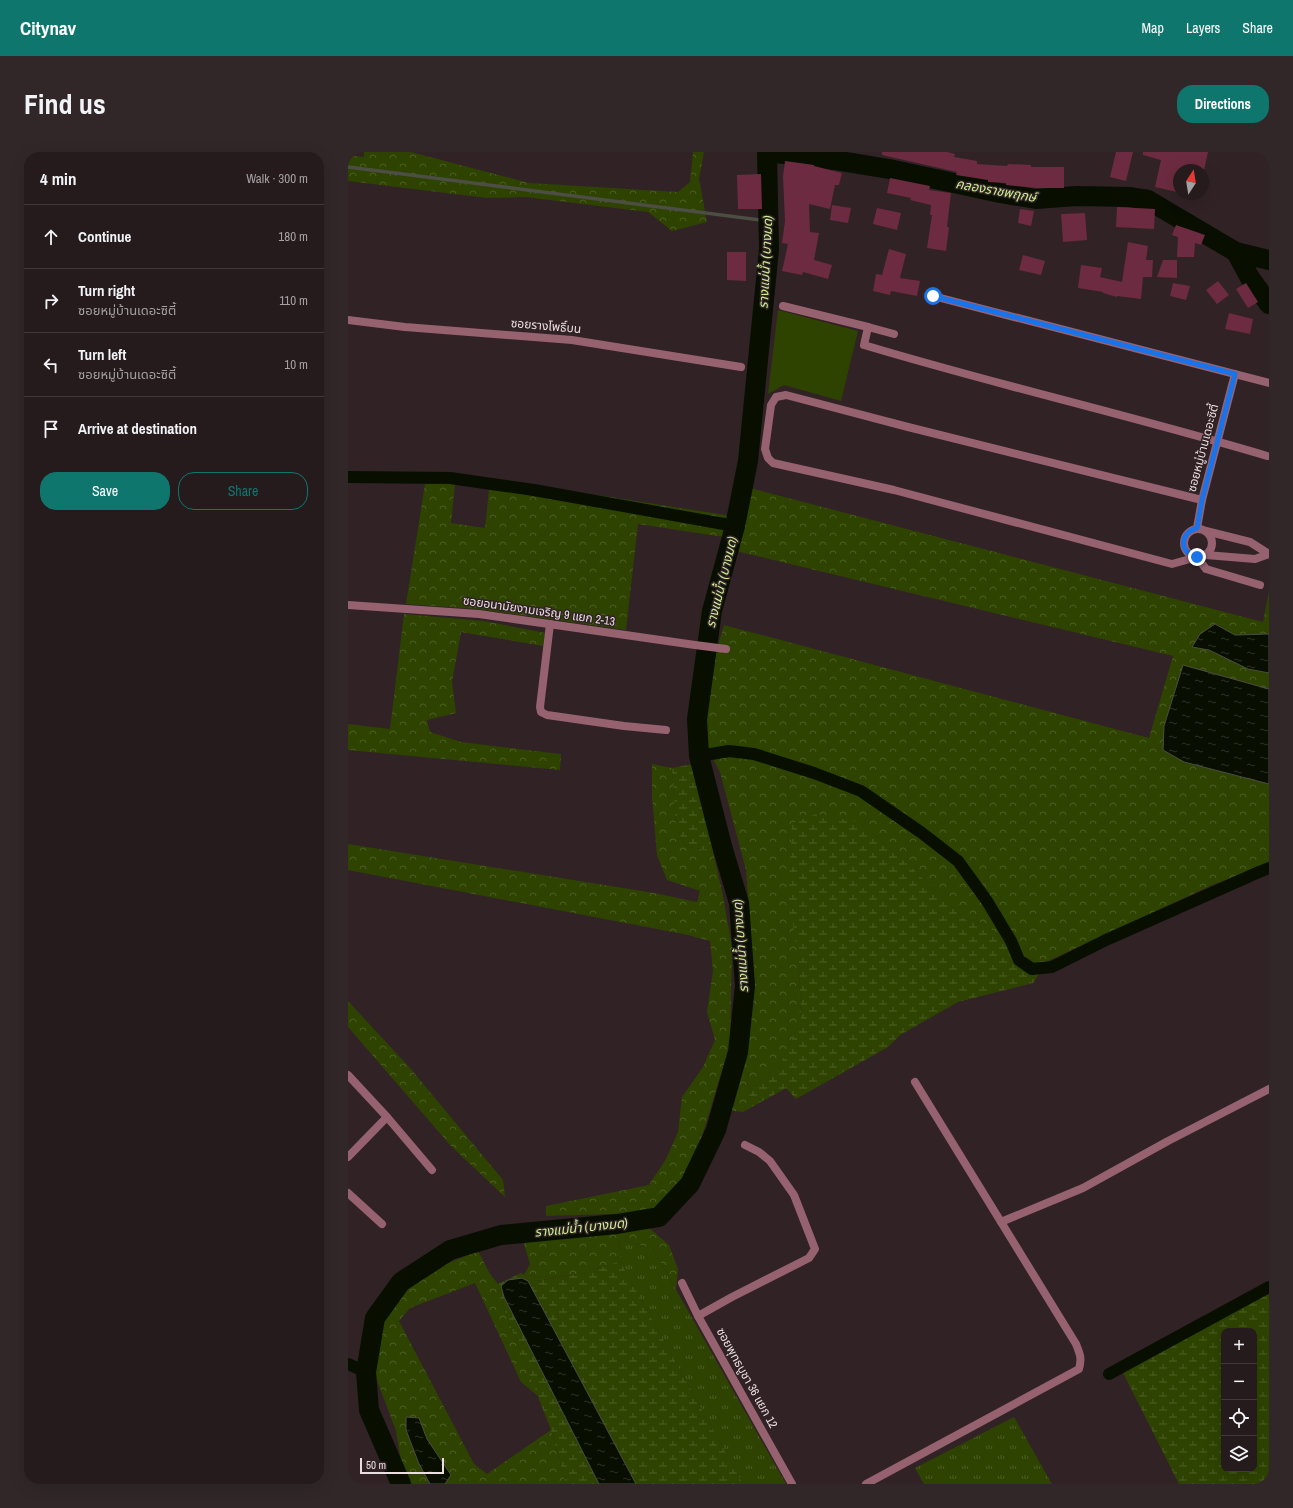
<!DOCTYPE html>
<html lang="en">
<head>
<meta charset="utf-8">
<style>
	body { margin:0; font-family:"Archivo Narrow","Noto Sans Thai",sans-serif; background:#312729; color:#f1f3f6 }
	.controls { position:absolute; right:12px; bottom:12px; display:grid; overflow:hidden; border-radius:8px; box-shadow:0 4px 16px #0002 }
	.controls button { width:36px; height:36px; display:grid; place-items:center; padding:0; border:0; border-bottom:1px solid #42383b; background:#251a1c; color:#f1f3f6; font:20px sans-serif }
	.compass { position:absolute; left:825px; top:12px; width:36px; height:36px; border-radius:50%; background:#251a1c; box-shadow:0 4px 16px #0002; rotate:12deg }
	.scale { position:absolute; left:12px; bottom:10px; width:84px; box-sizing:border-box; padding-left:4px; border:2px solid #e9dee0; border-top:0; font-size:11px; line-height:14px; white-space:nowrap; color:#e9dee0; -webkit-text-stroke:3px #312226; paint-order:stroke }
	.stop { position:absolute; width:12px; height:12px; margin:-9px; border:3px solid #1a73e8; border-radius:50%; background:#fff }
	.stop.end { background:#1a73e8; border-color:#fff; box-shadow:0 1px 4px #0008 }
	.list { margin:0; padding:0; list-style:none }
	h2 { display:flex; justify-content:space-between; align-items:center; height:52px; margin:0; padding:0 16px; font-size:17px }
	h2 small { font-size:13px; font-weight:400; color:#a3a1a3 }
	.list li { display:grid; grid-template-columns:26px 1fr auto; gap:12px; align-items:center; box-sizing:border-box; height:64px; padding:0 16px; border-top:1px solid #42383b }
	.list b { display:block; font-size:15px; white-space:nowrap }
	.list p { margin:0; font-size:13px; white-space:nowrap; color:#a3a1a3 }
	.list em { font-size:13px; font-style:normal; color:#a3a1a3 }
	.actions { display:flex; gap:8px; padding:12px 16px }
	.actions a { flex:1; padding:9px 0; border:1px solid #0f766e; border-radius:16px; text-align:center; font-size:14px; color:#0f766e }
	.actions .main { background:#0f766e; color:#fff }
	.icon { flex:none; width:22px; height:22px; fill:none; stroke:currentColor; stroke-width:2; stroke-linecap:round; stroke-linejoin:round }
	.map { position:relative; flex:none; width:921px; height:1332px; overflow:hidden; border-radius:16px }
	header { display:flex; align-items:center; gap:24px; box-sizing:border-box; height:56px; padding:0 20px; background:#0f766e; color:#fff }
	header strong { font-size:19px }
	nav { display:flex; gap:22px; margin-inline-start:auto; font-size:14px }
	.intro { display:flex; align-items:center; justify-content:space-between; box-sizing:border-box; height:96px; padding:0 24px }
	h1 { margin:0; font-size:28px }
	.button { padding:10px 18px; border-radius:16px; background:#0f766e; color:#fff; font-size:14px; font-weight:700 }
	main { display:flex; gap:24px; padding:0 24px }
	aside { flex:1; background:#251a1c; border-radius:16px; box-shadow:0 4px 16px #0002 }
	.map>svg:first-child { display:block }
	.grass { fill:url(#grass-tufts) }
	.forest { fill:url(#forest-crowns) }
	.wetland { fill:url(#wetland-marsh); fill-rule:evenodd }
	.garden { fill:#2e4300 }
	.water { fill:url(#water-ripples); stroke:#4c4d43 }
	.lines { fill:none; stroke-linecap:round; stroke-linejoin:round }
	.stream { stroke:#4c4d43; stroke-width:3.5 }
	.canal { stroke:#080f00; stroke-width:12 }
	.river { stroke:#080f00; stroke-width:20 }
	.building { fill:#6c2b40 }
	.minor { stroke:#976270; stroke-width:8 }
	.route { stroke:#1a73e8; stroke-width:5 }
	.labels { text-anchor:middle; stroke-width:3; stroke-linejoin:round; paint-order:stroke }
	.street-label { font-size:12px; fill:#e9dee0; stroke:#312226 }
	.water-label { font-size:13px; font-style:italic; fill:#caf092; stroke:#312226 }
</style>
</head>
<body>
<header>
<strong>Citynav</strong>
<nav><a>Map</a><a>Layers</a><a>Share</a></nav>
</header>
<div class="intro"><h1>Find us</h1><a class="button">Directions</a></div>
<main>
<aside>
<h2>4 min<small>Walk · 300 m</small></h2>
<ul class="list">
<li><svg class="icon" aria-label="ahead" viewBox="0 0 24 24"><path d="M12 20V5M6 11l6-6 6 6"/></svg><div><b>Continue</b></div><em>180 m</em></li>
<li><svg class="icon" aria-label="right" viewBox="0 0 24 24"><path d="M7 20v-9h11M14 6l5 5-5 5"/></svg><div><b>Turn right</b><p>ซอยหมู่บ้านเดอะซิตี้</p></div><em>110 m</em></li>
<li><svg class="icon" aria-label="left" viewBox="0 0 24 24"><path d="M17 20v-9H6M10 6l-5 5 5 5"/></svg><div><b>Turn left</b><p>ซอยหมู่บ้านเดอะซิตี้</p></div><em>10 m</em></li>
<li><svg class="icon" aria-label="arrive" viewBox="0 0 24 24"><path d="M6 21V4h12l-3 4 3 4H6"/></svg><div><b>Arrive at destination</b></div></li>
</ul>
<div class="actions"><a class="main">Save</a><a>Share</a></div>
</aside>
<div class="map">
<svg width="921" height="1332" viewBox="0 0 921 1332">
	<defs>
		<pattern id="grass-tufts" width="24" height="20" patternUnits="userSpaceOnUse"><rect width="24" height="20" fill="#2e4300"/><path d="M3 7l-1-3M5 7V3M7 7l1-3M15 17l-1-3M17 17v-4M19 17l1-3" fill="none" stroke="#4c5e25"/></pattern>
		<pattern id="forest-crowns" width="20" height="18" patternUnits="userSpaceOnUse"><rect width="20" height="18" fill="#2e4300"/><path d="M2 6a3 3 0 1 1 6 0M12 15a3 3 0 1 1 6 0" fill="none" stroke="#4c5e25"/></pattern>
		<pattern id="wetland-marsh" width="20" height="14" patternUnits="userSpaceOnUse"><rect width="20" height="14" fill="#2e4300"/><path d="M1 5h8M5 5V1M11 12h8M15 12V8" fill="none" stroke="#4c5e25"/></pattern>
		<pattern id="water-ripples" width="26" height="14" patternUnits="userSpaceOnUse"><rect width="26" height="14" fill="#080f00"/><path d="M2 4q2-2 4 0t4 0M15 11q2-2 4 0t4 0" fill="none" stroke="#2c3225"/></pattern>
	</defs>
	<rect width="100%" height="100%" fill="#312226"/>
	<!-- grass -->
	<g class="grass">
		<path d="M270 1088 282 1090 305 1097 438 1332H395L272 1109V1099Z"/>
		<path d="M666 1265 704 1332H576L567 1316Z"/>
	</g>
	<!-- forest -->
	<g class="forest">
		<path d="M16 0H63L181 31 330 40 342 30 345 0H356L351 27 359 70 324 79 300 60 177 45 139 46 0 29V3L16 5Z"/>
		<path d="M148 327 383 364 376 385 290 372 278 478 129 457 58 452 77 332H107L103 371 137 376 141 338Z"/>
		<path d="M402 336 915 470 921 439V482L887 483 867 472 844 494 861 498 900 517 921 521V537L835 513 836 610 921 632V712L864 733 700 809 677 807 657 787 634 771 616 767 561 713 511 670 451 810 453 867 432 913 404 935 395 960 378 958 387 940 407 834 398 718 372 620 360 597 358 557 367 504 376 473 801 586 825 504 388 399Z"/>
		<path d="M56 462 136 469 197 481 195 494 113 480 104 530 108 561 79 568 82 580 113 590 213 602 212 618 0 598V572L42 577Z"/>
		<path d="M304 612 324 616 328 675 337 694 365 700 375 744 384 795 382 892 346 1010 315 1053 292 1061 198 1064V1054L301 1033 318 1007 330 980 334 945 355 915 367 888 359 860 365 819 362 789 340 783 0 718V692L306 741 349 750 352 739 319 728 309 703 304 645Z"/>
		<path d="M0 849 62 916 155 1028 157 1045 103 994 0 875Z"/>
		<path d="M301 1076 321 1093 330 1117 328 1137 305 1097 282 1090 270 1089 272 1099V1109L241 1120 188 1129 176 1123 182 1112 175 1088C217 1083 259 1081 301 1076Z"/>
		<path d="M130 1099 142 1122 150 1132 151 1144 190 1244 173 1230 127 1131 62 1156 51 1169 126 1312 139 1322 203 1278 218 1332H97L103 1323 79 1287 71 1266 58 1265V1278L71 1312 82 1332H57L48 1279 23 1212 27 1183 55 1140 93 1114Z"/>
	</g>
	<!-- wetland -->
	<g class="wetland">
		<path d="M345 612 366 686 365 700 337 694 328 675 324 616Z"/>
		<path d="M468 662 511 670 561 713 616 767 634 771 657 787 677 807 700 809 685 831 610 850 552 883 540 895 448 947 438 936 395 960 404 935 432 913 453 867 451 810 440 742 444 671Z"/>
		<path d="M272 1109 395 1332H288L180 1129 153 1134 156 1145 251 1332H218L203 1278 151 1144 150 1132 173 1121 189 1129 241 1120Z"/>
		<path d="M921 1140V1332H831L773 1217ZM876 1179H906V1317H876Z"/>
	</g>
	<!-- garden -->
	<path class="garden" d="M430 158 510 179 493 249 436 233 420 242Z"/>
	<!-- water -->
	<g class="water">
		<path d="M867 472 887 483 921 482V521L900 517 861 498 844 495 852 482Z"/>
		<path d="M835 513 921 537V632L836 610 815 598 816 574Z"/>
		<path d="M174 1126 180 1129 288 1332H251L156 1145 153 1134 160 1128Z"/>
		<path d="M58 1265 71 1266 79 1287 103 1323 97 1332H82L71 1312 58 1278Z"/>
	</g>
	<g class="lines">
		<!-- stream -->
		<path class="stream" d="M0 15 420 69"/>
		<!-- canal -->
		<g class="canal">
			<path d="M0 325 102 326 186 338 387 374"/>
			<path d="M351 604 381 599 406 602 466 621 513 639 574 681 610 709 639 749 663 789 671 808 684 817 704 815 758 788 911 720 921 716"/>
			<path d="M0 1212 18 1220"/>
			<path d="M761 1222 921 1135"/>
		</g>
		<!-- river -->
		<g class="river">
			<path d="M888 100 902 126 921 152"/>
			<path d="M53 1332 21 1258 18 1220 27 1166 53 1130 102 1098 153 1083 269 1072 311 1065 342 1032 368 978 390 900 397 834 391 751 374 694 351 604 349 567 364 459 387 374 400 309 421 97 419 0 486 8 541 17 652 41 688 47 729 44 781 45 800 48 888 100 921 108"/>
		</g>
	</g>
	<!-- building -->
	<g class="building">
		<path d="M534 0H599L607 2 606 5 629 9V12L659 14 660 12 683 13V15H716V36H689L658 33V31L640 30V28L608 23 609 20 534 3Z"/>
		<path d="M768 0H785L778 29 762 25Z"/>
		<path d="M795 0H860L856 18 834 14 833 18H831V30L829 40 807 35 813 8 795 3Z"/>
		<path d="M437 9 466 13V14L494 21 491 33H487L482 57 461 52 462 80 471 81 466 108 484 113 480 127 455 120 454 123 434 119 440 92 434 91 437 69 435 24Z"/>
		<path d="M413 22 414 57H390L389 23Z"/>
		<path d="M542 26 582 34 581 38 603 41 599 75H601L598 99 579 96 584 63H582L583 53 562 48 563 46 539 41Z"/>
		<path d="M484 53 503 56 500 71 482 68Z"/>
		<path d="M769 55 807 57 806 77 768 75Z"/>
		<path d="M529 56 553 61 549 78 525 72Z"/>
		<path d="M672 57 686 59 683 74 670 71Z"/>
		<path d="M737 61 739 88 715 90 713 62Z"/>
		<path d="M828 73 857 83 853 93 847 91 846 105H829L830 85 824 83Z"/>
		<path d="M780 90 800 94 798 108H805L804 125H795L793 147 769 144V145L755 141V140L730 136 733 113 754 116 752 125 774 130Z"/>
		<path d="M541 97 558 102 552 126 572 129 569 144 543 139 542 143 525 139 528 122 534 123Z"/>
		<path d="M379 100H398V129L379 128Z"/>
		<path d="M675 103 697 109 693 123 671 118Z"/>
		<path d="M815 108H829V126L809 125Z"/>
		<path d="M870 129 881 143 869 152 858 138Z"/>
		<path d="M825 131 842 134 838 148 822 144Z"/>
		<path d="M898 131 910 150 900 156 888 137Z"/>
		<path d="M881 161 905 167 902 182 877 177Z"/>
	</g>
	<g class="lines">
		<!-- minor -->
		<g class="minor">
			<path d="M585 144 921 231"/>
			<path d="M435 154 520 175 516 193C649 233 785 264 919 304"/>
			<path d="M0 168 57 175 224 188 393 215"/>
			<path d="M520 175 546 182"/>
			<path d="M854 348 560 275 438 243 428 245 423 253 417 297 420 306 425 311 546 338 824 412 849 405 858 417 912 433"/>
			<path d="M849 376 854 348 887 222"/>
			<circle cx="850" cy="391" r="14"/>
			<path d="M858 379 902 390 921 402"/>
			<path d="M858 403 907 407 921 402"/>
			<path d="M0 453 131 462 347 493 378 497"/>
			<path d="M202 472 192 555 193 560 199 563 276 574 318 578"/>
			<path d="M0 923 39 965 84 1018"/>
			<path d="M0 1005 39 965"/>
			<path d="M0 1041 34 1072"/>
			<path d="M653 1070 735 1036 820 989 921 937"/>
			<path d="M334 1131 350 1164 444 1332"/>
			<path d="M350 1164 384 1145 461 1106 467 1097 446 1043 422 1009 411 1000 397 993"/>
			<path d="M518 1332 731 1217C734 1206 732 1202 728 1192L567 930"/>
		</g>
	</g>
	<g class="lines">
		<!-- route -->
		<path class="route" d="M585 144 887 222 854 348 849 376C831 381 831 401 849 405"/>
	</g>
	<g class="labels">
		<!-- street labels -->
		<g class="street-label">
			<text transform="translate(198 174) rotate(5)" y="4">ซอยรางโพธิ์บน</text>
			<text transform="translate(855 296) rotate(-75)" y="4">ซอยหมู่บ้านเดอะซิตี้</text>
			<text transform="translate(191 459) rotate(8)" y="4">ซอยอนามัยงามเจริญ 9 แยก 2-13</text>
			<text transform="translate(399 1226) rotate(61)" y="4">ซอยพุทธบูชา 36 แยก 12</text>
		</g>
		<!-- water labels -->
		<g class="water-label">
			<text transform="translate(648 38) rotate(10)" y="5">คลองราชพฤกษ์</text>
			<text transform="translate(417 110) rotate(-87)" y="5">รางแม่น้ำ (บางมด)</text>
			<text transform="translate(373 430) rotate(-76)" y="5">รางแม่น้ำ (บางมด)</text>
			<text transform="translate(392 794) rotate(-94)" y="5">รางแม่น้ำ (บางมด)</text>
			<text transform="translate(233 1075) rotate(-6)" y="5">รางแม่น้ำ (บางมด)</text>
		</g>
	</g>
</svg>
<div class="controls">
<button>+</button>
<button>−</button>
<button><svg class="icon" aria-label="locate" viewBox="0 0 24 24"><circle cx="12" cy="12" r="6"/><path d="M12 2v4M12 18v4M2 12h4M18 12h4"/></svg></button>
<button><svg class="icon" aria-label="layers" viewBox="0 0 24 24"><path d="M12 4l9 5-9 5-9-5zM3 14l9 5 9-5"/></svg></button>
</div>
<svg class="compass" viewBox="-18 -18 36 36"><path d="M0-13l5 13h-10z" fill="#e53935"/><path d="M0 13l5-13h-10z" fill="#a3a1a3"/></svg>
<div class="scale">50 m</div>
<div class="stop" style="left:585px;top:144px"></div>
<div class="stop end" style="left:849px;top:405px"></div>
</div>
</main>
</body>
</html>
